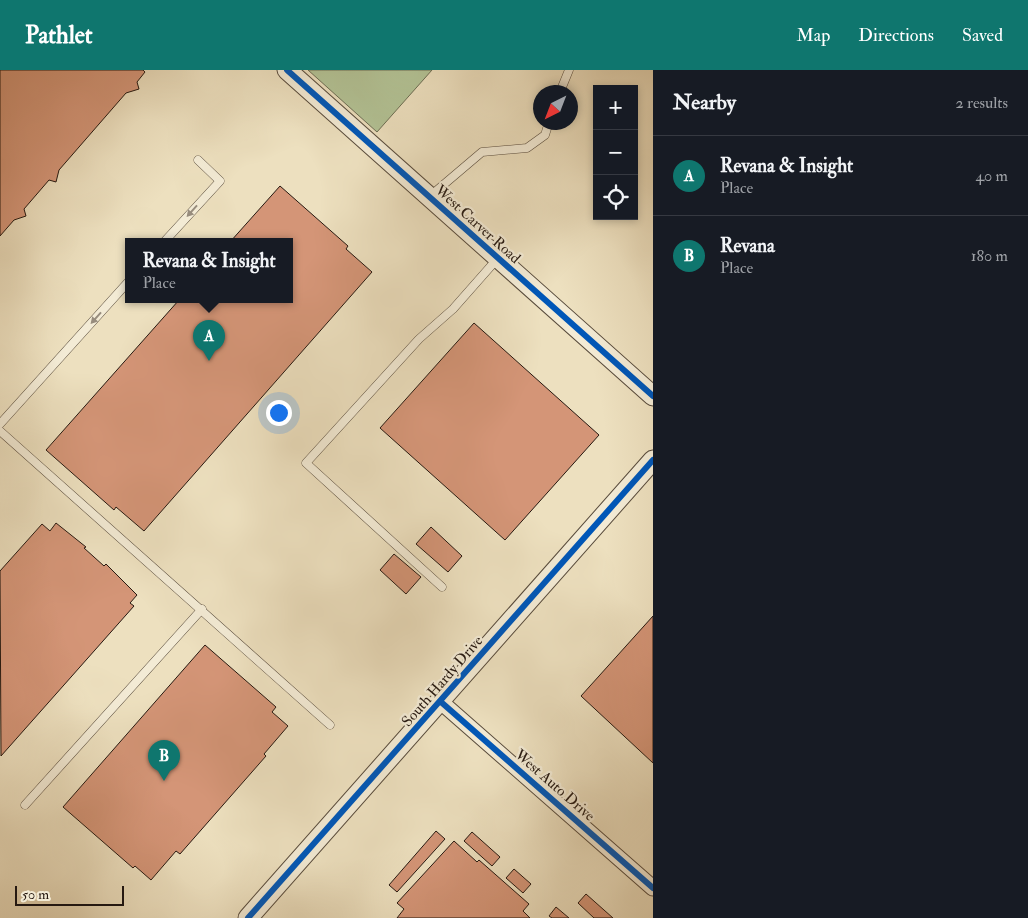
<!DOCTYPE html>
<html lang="en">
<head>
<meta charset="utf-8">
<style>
	body { margin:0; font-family:"IM FELL Double Pica",serif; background:#20242c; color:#f1f3f6 }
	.controls { position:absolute; right:15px; top:15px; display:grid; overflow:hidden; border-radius:0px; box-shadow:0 2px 8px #0003 }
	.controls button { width:45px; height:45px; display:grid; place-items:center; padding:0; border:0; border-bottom:1px solid #363941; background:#171b24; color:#f1f3f6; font:25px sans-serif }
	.compass { position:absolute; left:533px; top:15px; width:45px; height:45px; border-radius:50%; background:#171b24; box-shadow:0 2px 8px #0003; rotate:222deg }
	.scale { position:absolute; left:15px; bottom:12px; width:109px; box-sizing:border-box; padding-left:5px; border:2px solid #261911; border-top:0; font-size:14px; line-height:18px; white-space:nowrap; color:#261911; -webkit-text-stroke:4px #f3ebd5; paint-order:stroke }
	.you { position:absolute; left:278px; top:342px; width:18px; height:18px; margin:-12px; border:4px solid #fff; border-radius:50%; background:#1a73e8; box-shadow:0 0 0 8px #1a73e833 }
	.badge { display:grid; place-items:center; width:32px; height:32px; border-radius:50%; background:#0f766e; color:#fff; font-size:16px; font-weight:700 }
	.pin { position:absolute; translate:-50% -41px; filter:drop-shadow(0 1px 2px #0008) }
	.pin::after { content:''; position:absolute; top:26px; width:18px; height:15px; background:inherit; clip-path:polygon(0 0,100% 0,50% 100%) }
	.popup { position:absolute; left:125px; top:168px; width:168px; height:65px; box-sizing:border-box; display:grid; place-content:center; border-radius:0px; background:#171b24; filter:drop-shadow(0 1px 4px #0005); font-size:16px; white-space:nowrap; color:#9ea1a6 }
	.popup b { font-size:19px; color:#f1f3f6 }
	.popup::after { content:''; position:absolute; left:50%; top:100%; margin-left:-10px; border:10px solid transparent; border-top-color:#171b24 }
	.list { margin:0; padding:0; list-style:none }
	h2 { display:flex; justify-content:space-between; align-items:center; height:65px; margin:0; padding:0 20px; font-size:21px }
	h2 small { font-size:16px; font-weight:400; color:#9ea1a6 }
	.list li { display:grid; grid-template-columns:32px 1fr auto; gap:15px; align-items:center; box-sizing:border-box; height:80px; padding:0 20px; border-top:1px solid #363941 }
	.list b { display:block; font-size:19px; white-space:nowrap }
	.list p { margin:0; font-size:16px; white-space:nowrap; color:#9ea1a6 }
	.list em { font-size:16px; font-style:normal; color:#9ea1a6 }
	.icon { flex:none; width:28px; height:28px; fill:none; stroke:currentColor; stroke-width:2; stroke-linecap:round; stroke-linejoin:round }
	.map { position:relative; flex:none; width:653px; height:848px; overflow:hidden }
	header { display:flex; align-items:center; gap:30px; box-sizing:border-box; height:70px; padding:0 25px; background:#0f766e; color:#fff }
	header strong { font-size:24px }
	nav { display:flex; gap:28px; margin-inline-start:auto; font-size:18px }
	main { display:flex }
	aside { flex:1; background:#171b24 }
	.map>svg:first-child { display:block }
	.green { fill:#b3c396; stroke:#6c6e54 }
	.building { fill:#d49577; stroke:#261911 }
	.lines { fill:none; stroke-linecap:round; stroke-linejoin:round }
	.service-casing { stroke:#584b3c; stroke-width:9 }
	.minor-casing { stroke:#584b3c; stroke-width:17 }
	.tertiary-casing { stroke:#584b3c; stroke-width:21 }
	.service { stroke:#f3ebd5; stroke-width:8 }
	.minor { stroke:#f3ebd5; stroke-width:15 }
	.tertiary { stroke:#f3ebd5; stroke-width:19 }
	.cycleway-casing { stroke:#f3ebd5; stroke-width:9 }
	.cycleway { stroke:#0057b8; stroke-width:6 }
	.oneway { fill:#978c7d }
	.labels { text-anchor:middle; stroke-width:4.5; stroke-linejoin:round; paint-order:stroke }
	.street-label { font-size:15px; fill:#261911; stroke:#f3ebd5 }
</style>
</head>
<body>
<header>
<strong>Pathlet</strong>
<nav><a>Map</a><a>Directions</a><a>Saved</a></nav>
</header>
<main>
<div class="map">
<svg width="653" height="848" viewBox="0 0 653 848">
	<rect width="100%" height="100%" fill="#ede0bf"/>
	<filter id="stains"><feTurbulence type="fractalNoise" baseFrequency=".004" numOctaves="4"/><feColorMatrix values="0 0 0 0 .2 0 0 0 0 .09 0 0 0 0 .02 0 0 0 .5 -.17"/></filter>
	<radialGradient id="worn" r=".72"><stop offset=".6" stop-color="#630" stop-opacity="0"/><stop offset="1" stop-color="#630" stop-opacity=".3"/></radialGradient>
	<!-- green -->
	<path class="green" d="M308 0H432L377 62Z"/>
	<!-- building -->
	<g class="building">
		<path d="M0 0H143L145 2 137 12 139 19 126 23 59 100 56 112 49 110 24 139 26 146 14 150 0 166Z"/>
		<path d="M280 116 348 176 346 179 372 202 144 461 116 437 114 440 46 380 179 230H289V172H230Z"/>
		<path d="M474 253 599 365 505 470 380 358Z"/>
		<path d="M56 453 86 477 84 478 104 496 106 494 137 525 130 533 134 536 1 686 0 501 42 454 50 461Z"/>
		<path d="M431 457 462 486 448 502 416 474Z"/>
		<path d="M394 484 421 507 406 524 380 500Z"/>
		<path d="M653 546V693L581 626Z"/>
		<path d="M205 575 276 637 272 642 288 656 264 684 266 686 180 784 176 781 151 810 135 796 133 798 63 737Z"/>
		<path d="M436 761 445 769 397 822 389 815Z"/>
		<path d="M472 762 500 787 492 796 464 771Z"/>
		<path d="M454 771 477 792 479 790 529 834 523 841 530 848H397L404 839 397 833Z"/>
		<path d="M514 799 531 814 523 823 506 808Z"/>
		<path d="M586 824 613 848H594L578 833Z"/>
		<path d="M556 837 569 848H552L549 846Z"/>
	</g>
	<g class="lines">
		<!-- service casing -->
		<g class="service-casing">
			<g id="service">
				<path d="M560 22 569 0"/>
				<path d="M429 127 482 82 527 78 545 65 549 52"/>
				<path d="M164 172 220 111 198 90"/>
				<path d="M0 354 129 211"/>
				<path d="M0 361 330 655"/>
				<path d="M442 517 306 393 419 269 453 239 498 188"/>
				<path d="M25 735 202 539"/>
			</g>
		</g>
		<!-- minor casing -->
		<g class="minor-casing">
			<path id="minor" d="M441 632 653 818"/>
		</g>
		<!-- tertiary casing -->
		<g class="tertiary-casing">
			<g id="tertiary">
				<path d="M287 0 653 326"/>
				<path d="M248 848 653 390"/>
			</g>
		</g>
		<!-- service -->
		<use href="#service" class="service"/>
		<!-- minor -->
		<use href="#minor" class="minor"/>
		<!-- tertiary -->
		<use href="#tertiary" class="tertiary"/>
		<!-- cycleway casing -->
		<g class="cycleway-casing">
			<g id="cycleway">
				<path d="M287 0 653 326"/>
				<path d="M441 632 653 818"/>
				<path d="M248 848 653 390"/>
			</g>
		</g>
		<!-- cycleway -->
		<use href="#cycleway" class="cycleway"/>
	</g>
	<!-- one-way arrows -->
	<defs><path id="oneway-solid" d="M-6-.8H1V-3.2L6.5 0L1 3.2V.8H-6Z" transform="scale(1.25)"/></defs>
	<g class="oneway">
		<use href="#oneway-solid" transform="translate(192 141) rotate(132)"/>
		<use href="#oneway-solid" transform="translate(96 248) rotate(132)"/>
	</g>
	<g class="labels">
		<!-- street labels -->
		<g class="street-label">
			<text transform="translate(478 154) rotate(42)" y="5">West Carver Road</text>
			<text transform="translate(442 611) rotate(-49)" y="5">South Hardy Drive</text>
			<text transform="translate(555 715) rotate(41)" y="5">West Auto Drive</text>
		</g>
	</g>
	<rect width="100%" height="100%" filter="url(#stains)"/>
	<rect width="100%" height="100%" fill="url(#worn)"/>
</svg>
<div class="controls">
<button>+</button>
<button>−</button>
<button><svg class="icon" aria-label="locate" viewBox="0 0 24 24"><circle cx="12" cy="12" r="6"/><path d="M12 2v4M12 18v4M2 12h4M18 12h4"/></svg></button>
</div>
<svg class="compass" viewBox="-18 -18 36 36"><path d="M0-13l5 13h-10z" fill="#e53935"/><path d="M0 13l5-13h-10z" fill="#9ea1a6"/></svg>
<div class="scale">50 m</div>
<div class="you"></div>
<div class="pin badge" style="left:209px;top:291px">A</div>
<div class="popup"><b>Revana &amp; Insight</b>Place</div>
<div class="pin badge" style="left:164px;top:711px">B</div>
</div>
<aside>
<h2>Nearby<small>2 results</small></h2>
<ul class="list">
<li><span class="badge">A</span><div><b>Revana &amp; Insight</b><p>Place</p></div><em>40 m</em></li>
<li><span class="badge">B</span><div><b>Revana</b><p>Place</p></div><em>180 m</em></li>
</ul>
</aside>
</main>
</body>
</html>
